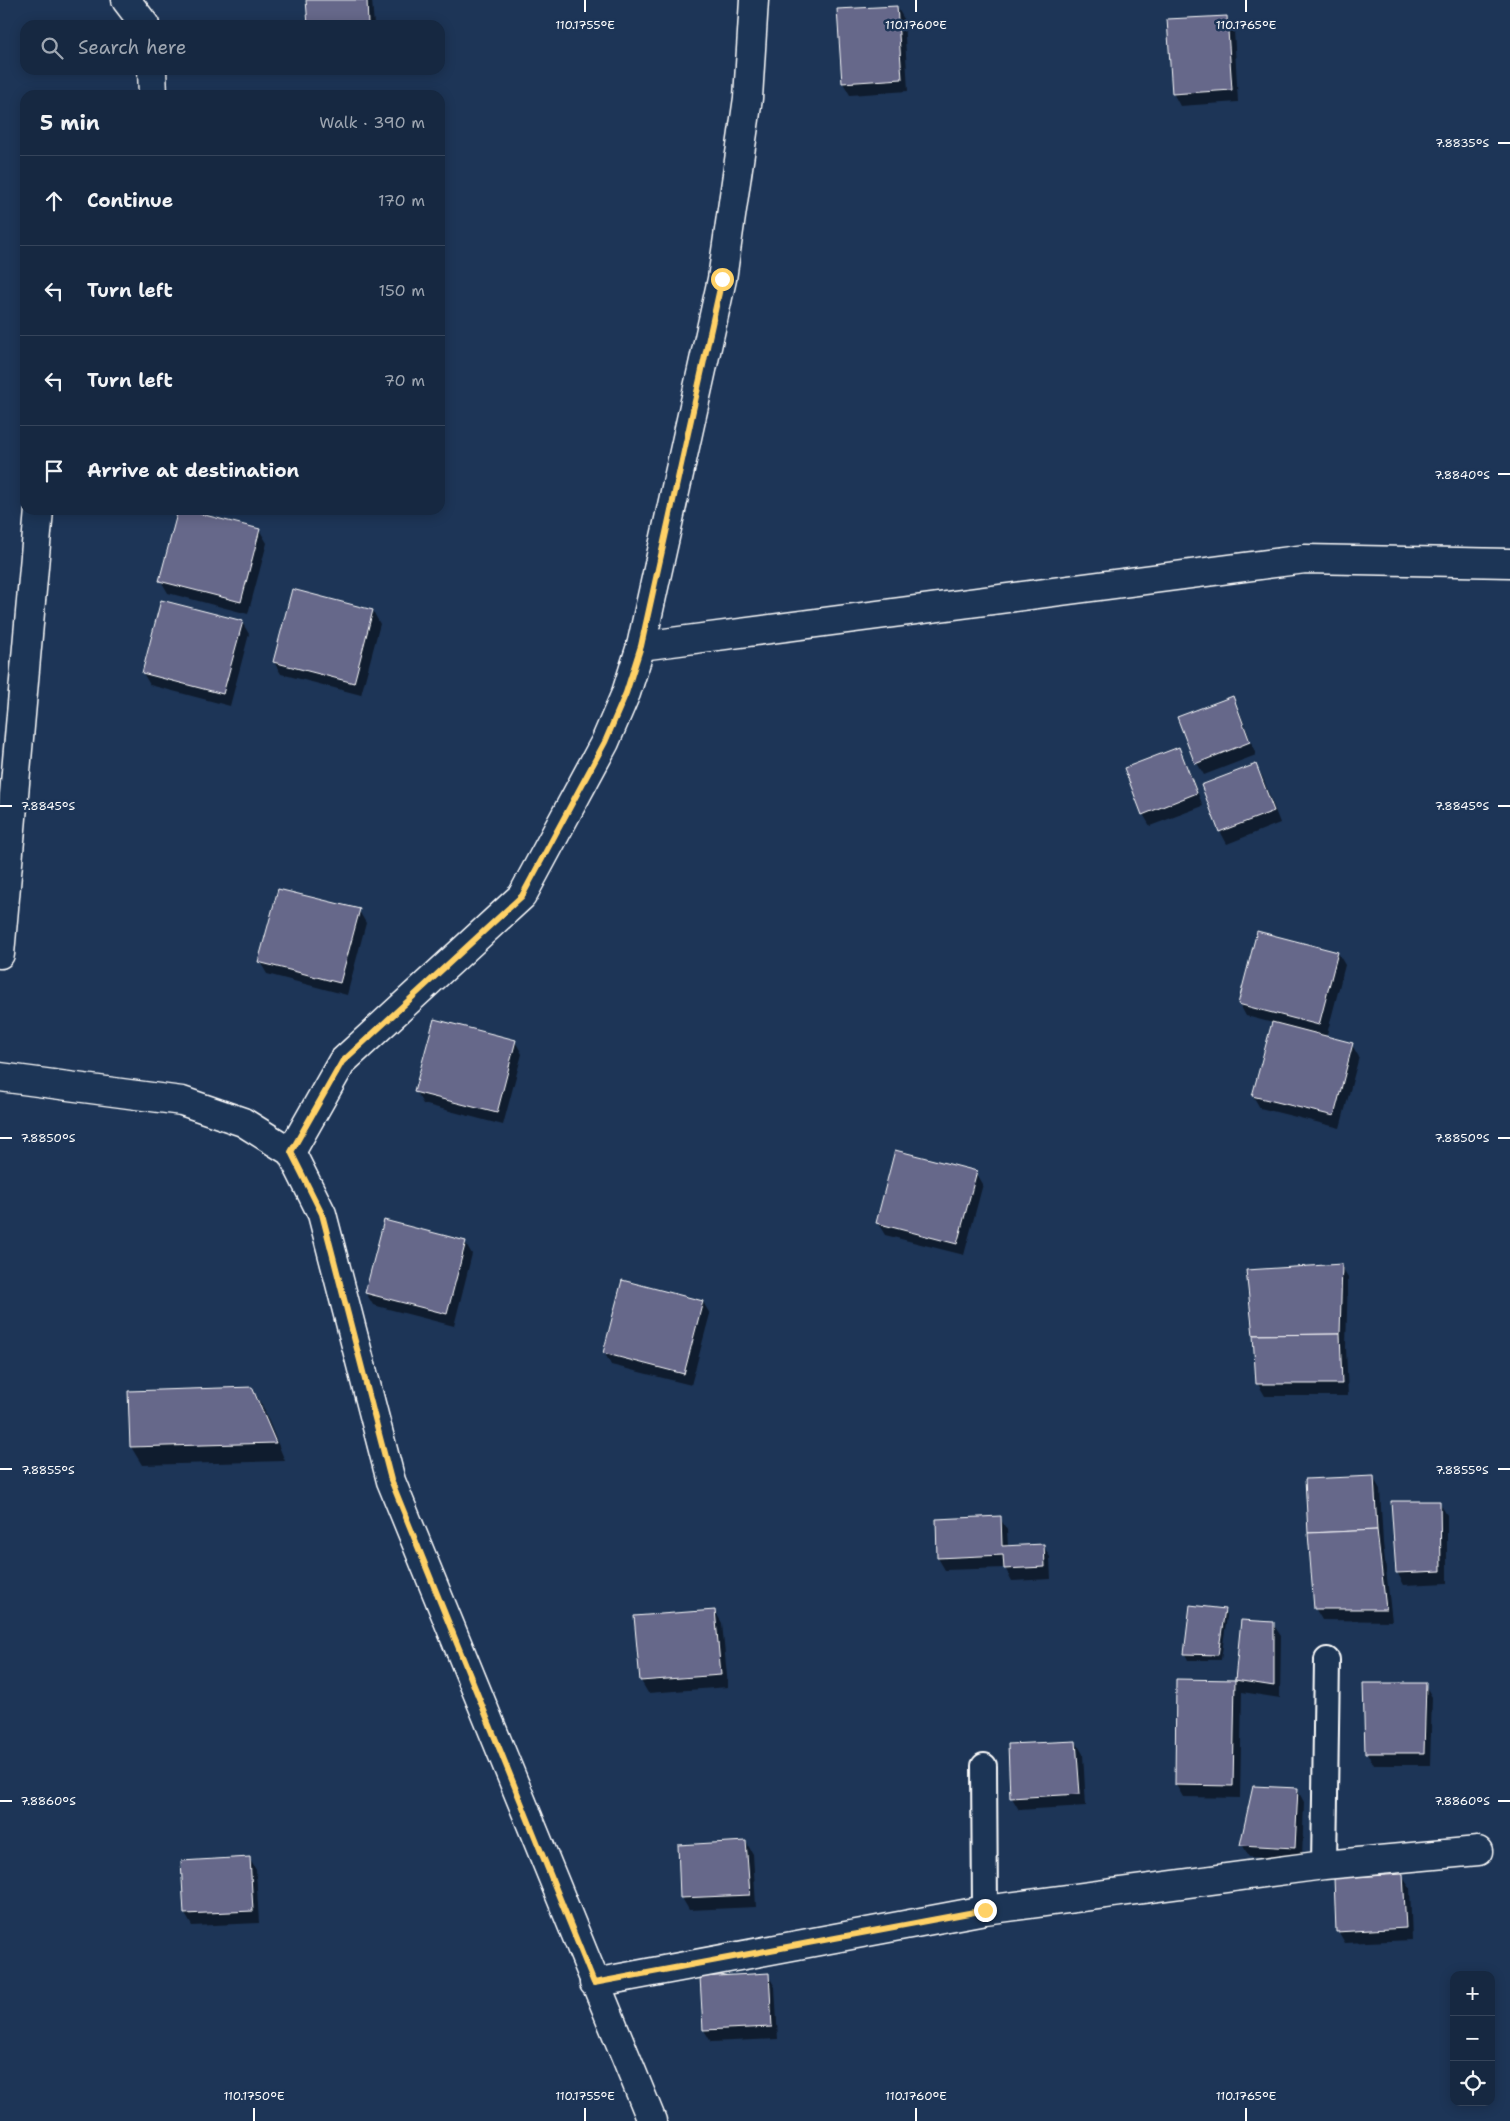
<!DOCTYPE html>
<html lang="en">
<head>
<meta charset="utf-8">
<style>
	body { margin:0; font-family:"Shantell Sans",sans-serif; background:#23344c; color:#f1f3f6 }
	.controls { position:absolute; right:15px; bottom:15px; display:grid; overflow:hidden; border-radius:10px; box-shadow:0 2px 12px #0003 }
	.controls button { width:45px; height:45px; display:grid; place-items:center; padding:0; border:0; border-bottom:1px solid #35445a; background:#162841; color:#f1f3f6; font:25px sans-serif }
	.stop { position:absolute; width:15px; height:15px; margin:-11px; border:4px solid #ffd166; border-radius:50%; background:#fff }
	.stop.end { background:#ffd166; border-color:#fff; box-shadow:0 1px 5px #0008 }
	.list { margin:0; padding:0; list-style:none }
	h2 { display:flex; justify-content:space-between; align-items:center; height:65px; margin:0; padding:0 20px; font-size:21px }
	h2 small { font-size:16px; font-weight:400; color:#9ea6b1 }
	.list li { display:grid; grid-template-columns:32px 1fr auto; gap:15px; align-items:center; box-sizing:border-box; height:90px; padding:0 20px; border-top:1px solid #35445a }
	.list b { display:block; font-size:19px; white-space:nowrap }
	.list em { font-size:16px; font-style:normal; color:#9ea6b1 }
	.icon { flex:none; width:28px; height:28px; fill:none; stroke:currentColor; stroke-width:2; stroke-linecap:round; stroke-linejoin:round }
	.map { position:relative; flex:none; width:1510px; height:2121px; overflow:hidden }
	.search { position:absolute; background:#162841; box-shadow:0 2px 12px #0003; left:20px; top:20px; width:425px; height:55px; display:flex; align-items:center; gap:12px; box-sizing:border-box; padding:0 18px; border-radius:15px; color:#9ea6b1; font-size:19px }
	.panel { position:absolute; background:#162841; box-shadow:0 2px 12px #0003; left:20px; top:90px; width:425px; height:425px; border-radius:15px }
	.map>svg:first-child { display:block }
	.shadow { fill:#0007 }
	.building { fill:#66678a; stroke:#fff }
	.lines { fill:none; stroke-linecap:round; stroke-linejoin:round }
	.lane-casing { stroke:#fff; stroke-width:28 }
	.street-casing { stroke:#fff; stroke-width:31 }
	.lane { stroke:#1d3557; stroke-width:24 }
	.street { stroke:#1d3557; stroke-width:28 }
	.route { stroke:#ffd166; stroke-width:6 }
	.ticks { fill:none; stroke:#fff; stroke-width:2 }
	.ticks-label { font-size:12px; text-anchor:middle; fill:#fff; stroke:#1d3557; stroke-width:5; stroke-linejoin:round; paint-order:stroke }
</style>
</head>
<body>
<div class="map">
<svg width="1510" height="2121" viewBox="0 0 1510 2121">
	<rect width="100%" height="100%" fill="#1d3557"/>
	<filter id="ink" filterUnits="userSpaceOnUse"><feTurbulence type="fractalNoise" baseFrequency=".02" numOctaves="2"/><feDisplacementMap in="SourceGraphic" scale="10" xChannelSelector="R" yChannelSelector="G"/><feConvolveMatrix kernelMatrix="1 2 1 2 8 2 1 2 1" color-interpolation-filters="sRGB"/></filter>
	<g filter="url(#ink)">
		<!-- shadow -->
		<g class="shadow">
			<path d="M308 0H372L374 25H309Z"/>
			<path d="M897 7 904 19 908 91 850 95 843 83Z"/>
			<path d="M1227 17 1234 30 1238 102 1180 106 1173 93Z"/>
			<path d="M179 510 260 531 267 543 248 614 168 593 161 581Z"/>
			<path d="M293 591 373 611 380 624 361 695 281 674 274 662Z"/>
			<path d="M242 622 249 634 230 706 150 685 143 673Z"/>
			<path d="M1232 697 1239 710 1256 755 1204 775 1197 763Z"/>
			<path d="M1178 749 1185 761 1203 806 1150 826 1143 814Z"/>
			<path d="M1256 766 1263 778 1280 823 1227 844 1220 831Z"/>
			<path d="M359 911 366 923 347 995 267 974 260 962Z"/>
			<path d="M1338 953 1345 965 1326 1038 1352 1045 1359 1057 1340 1128 1260 1108 1253 1096 1273 1023 1246 1016 1239 1003Z"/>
			<path d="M515 1041 522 1054 503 1125 423 1104 416 1092Z"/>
			<path d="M976 1172 983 1184 964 1255 885 1235 877 1222Z"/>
			<path d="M465 1242 472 1254 454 1326 373 1305 366 1293Z"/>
			<path d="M1341 1265 1348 1277 1346 1347 1348 1396H1265L1258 1384Z"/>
			<path d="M703 1302 710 1314 691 1385 611 1365 604 1352Z"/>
			<path d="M252 1388 263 1407 285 1461 142 1465 131 1447 129 1392Z"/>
			<path d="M1373 1477 1380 1489 1383 1543 1392 1621 1322 1620 1315 1608Z"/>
			<path d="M1439 1502 1447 1515V1583L1404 1585 1397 1572Z"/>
			<path d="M1000 1518 1007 1530 1008 1546 1043 1545 1050 1557 1051 1579 1012 1581 1005 1568 945 1570 938 1558Z"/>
			<path d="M1191 1607 1224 1610 1227 1616 1221 1660H1188L1185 1654Z"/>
			<path d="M715 1611 722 1623 728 1687 648 1693 641 1681 635 1618Z"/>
			<path d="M1242 1622 1273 1624 1281 1636 1280 1698 1242 1692 1240 1798 1183 1797 1176 1785 1178 1681H1236Z"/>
			<path d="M1425 1685 1432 1697 1430 1765H1374L1367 1753Z"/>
			<path d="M1076 1742 1083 1754 1086 1806 1019 1810 1012 1798Z"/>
			<path d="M1297 1789 1304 1802 1302 1860 1249 1857 1242 1844Z"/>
			<path d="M746 1842 753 1854 756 1907 689 1910 682 1898 679 1846Z"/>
			<path d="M249 1858 256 1870 259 1923 192 1926 185 1914Z"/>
			<path d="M1402 1876 1410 1888 1412 1940 1345 1943 1338 1931Z"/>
			<path d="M768 1975 775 1987 778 2039 711 2042 704 2030 701 1978Z"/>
		</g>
		<!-- building -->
		<g class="building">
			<path d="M306 0H367L368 25H308Z"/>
			<path d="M897 6 902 79 842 83 837 9Z"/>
			<path d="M1227 16 1232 90 1172 94 1167 19Z"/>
			<path d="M178 510H185L260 529 241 602 159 581Z"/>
			<path d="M292 589 373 610 354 683 273 662Z"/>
			<path d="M161 600 243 621 223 694 142 673Z"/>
			<path d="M1233 696 1250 742 1195 764 1177 717Z"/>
			<path d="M1179 747 1197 793 1142 815 1124 768Z"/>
			<path d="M1256 764 1274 811 1219 832 1201 785Z"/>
			<path d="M278 889 360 909 340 983 258 962Z"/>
			<path d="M1257 931 1338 952 1319 1025 1238 1004Z"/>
			<path d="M434 1019 516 1040 497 1113 414 1092Z"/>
			<path d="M1272 1022 1353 1043 1334 1116 1252 1096Z"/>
			<path d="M895 1150 977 1171 957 1244 876 1223Z"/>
			<path d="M384 1220 466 1241 447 1314 365 1293Z"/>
			<path d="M1342 1264 1340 1334 1253 1335 1246 1270Z"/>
			<path d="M622 1280 703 1301 684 1374 603 1353Z"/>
			<path d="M1340 1334 1342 1384H1256L1253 1335Z"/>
			<path d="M252 1387 276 1443 130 1447 128 1391Z"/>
			<path d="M1374 1476 1377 1530 1308 1533 1305 1479Z"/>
			<path d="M1391 1501H1440L1441 1571 1396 1573Z"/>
			<path d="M1001 1516 1002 1546 1044 1544 1045 1567 1004 1569 1003 1555 937 1558 936 1519Z"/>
			<path d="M1377 1530 1386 1609H1314L1308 1533Z"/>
			<path d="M1190 1605 1225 1609 1218 1655 1184 1654Z"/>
			<path d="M715 1610 721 1675 640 1681 634 1616Z"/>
			<path d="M1241 1620 1274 1622V1686L1235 1680Z"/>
			<path d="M1176 1679 1235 1680 1233 1786 1175 1785Z"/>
			<path d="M1363 1683H1426L1424 1753H1365Z"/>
			<path d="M1076 1741 1080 1794 1010 1798 1008 1744Z"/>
			<path d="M1253 1786 1298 1788 1295 1848 1240 1845Z"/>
			<path d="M746 1841 750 1895 680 1898 678 1845Z"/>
			<path d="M250 1857 253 1911 184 1914 181 1861Z"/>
			<path d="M1403 1874 1406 1928 1336 1932 1334 1878Z"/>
			<path d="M769 1973 772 2027 703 2030 700 1977Z"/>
		</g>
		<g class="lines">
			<!-- lane casing -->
			<g class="lane-casing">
				<g id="lane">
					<path d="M984 1766 985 1910"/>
					<path d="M1324 1865 1327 1660"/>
				</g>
			</g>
			<!-- street casing -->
			<g class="street-casing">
				<g id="street">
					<path d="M126 0 145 25"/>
					<path d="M152 70 153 95"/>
					<path d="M641 646 1305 559 1510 563"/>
					<path d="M0 954 39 510"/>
					<path d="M0 1077 182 1101 243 1122 291 1152 322 1214 391 1481 652 2121"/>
					<path d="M291 1152 342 1062 522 896 605 742 626 693 641 646 722 279 748 98 754 0"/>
					<path d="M594 1983 985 1910 1324 1865 1478 1851"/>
				</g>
			</g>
			<!-- lane -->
			<use href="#lane" class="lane"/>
			<!-- street -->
			<use href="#street" class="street"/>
		</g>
	</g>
	<g class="lines" filter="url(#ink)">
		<!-- route -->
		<path class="route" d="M722 279 641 646 626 693 605 742 522 896 342 1062 291 1152 322 1214 391 1480 594 1983 985 1910"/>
	</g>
	<!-- ticks -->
	<path class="ticks" d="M585 0V12M916 0V12M1246 0V12M1498 143H1510M1498 474H1510M0 806H12M1498 806H1510M0 1138H12M1498 1138H1510M0 1469H12M1498 1469H1510M0 1801H12M1498 1801H1510M254 2108V2121M585 2108V2121M916 2108V2121M1246 2108V2121"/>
	<g class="ticks-label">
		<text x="585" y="29">110.1755°E</text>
		<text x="916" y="29">110.1760°E</text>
		<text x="1246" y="29">110.1765°E</text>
		<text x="1462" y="147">7.8835°S</text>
		<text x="1462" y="479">7.8840°S</text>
		<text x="48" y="810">7.8845°S</text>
		<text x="1462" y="810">7.8845°S</text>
		<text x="48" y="1142">7.8850°S</text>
		<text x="1462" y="1142">7.8850°S</text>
		<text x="48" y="1474">7.8855°S</text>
		<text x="1462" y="1474">7.8855°S</text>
		<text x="48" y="1805">7.8860°S</text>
		<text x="1462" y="1805">7.8860°S</text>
		<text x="254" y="2100">110.1750°E</text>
		<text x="585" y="2100">110.1755°E</text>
		<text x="916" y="2100">110.1760°E</text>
		<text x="1246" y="2100">110.1765°E</text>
	</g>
</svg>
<div class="controls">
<button>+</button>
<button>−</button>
<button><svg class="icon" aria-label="locate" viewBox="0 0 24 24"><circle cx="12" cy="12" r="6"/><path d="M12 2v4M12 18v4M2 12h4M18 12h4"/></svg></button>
</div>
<div class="stop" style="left:722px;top:279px"></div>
<div class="stop end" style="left:985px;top:1910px"></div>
<div class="search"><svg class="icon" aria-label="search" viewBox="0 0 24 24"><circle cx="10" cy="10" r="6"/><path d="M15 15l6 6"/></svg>Search here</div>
<section class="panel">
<h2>5 min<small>Walk · 390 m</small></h2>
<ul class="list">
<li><svg class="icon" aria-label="ahead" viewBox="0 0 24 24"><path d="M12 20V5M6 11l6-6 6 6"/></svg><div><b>Continue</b></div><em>170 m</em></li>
<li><svg class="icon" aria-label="left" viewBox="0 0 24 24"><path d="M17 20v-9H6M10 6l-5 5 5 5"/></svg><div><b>Turn left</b></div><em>150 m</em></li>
<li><svg class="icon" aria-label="left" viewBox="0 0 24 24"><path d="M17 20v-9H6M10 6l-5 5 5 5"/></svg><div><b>Turn left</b></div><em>70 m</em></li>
<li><svg class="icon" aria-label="arrive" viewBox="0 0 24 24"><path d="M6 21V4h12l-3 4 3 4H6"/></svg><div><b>Arrive at destination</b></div></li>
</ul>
</section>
</div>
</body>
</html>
